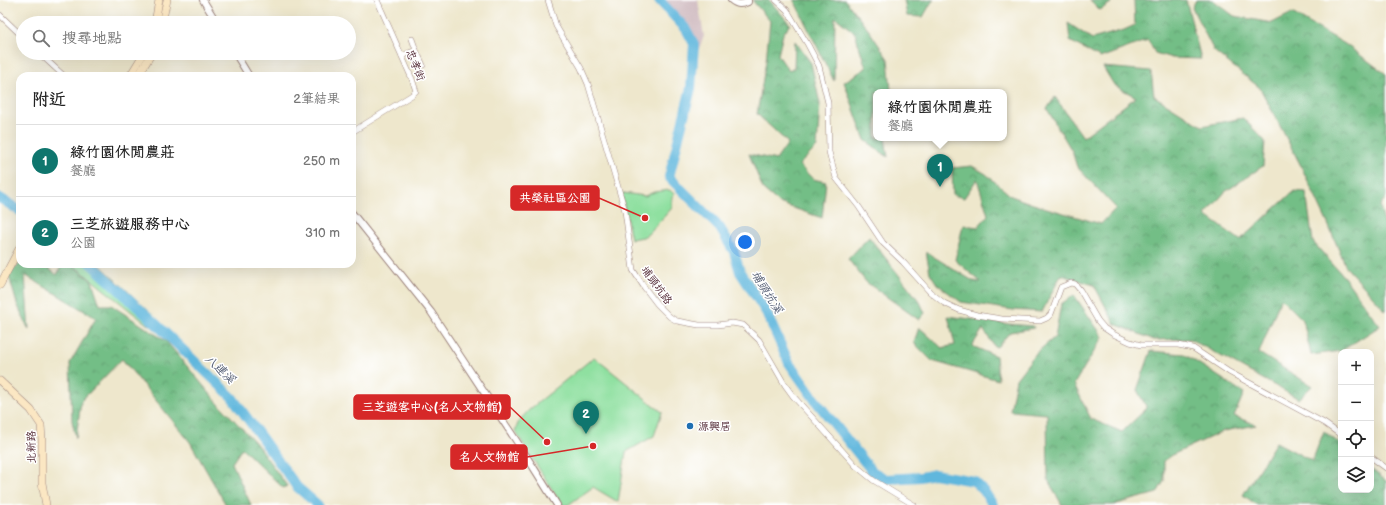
<!DOCTYPE html>
<html lang="zh-TW">
<head>
<meta charset="utf-8">
<style>
	body { margin:0; font-family:"Balsamiq Sans","LXGW WenKai TC",sans-serif; background:#f6f6f6; color:#222 }
	.controls { position:absolute; right:12px; bottom:12px; display:grid; overflow:hidden; border-radius:8px; box-shadow:0 4px 16px #0002 }
	.controls button { width:36px; height:36px; display:grid; place-items:center; padding:0; border:0; border-bottom:1px solid #e0e0e0; background:#fff; color:#222; font:20px sans-serif }
	.you { position:absolute; left:745px; top:242px; width:14px; height:14px; margin:-10px; border:3px solid #fff; border-radius:50%; background:#1a73e8; box-shadow:0 0 0 6px #1a73e833 }
	.badge { display:grid; place-items:center; width:26px; height:26px; border-radius:50%; background:#0f766e; color:#fff; font-size:13px; font-weight:700 }
	.pin { position:absolute; translate:-50% -33px; filter:drop-shadow(0 1px 2px #0008) }
	.pin::after { content:''; position:absolute; top:21px; width:14px; height:12px; background:inherit; clip-path:polygon(0 0,100% 0,50% 100%) }
	.popup { position:absolute; left:873px; top:89px; width:134px; height:52px; box-sizing:border-box; display:grid; place-content:center; border-radius:8px; background:#fff; filter:drop-shadow(0 1px 3px #0005); font-size:13px; white-space:nowrap; color:#767676 }
	.popup b { font-size:15px; color:#222 }
	.popup::after { content:''; position:absolute; left:50%; top:100%; margin-left:-8px; border:8px solid transparent; border-top-color:#fff }
	.list { margin:0; padding:0; list-style:none }
	h2 { display:flex; justify-content:space-between; align-items:center; height:52px; margin:0; padding:0 16px; font-size:17px }
	h2 small { font-size:13px; font-weight:400; color:#767676 }
	.list li { display:grid; grid-template-columns:26px 1fr auto; gap:12px; align-items:center; box-sizing:border-box; height:72px; padding:0 16px; border-top:1px solid #e0e0e0 }
	.list b { display:block; font-size:15px; white-space:nowrap }
	.list p { margin:0; font-size:13px; white-space:nowrap; color:#767676 }
	.list em { font-size:13px; font-style:normal; color:#767676 }
	.icon { flex:none; width:22px; height:22px; fill:none; stroke:currentColor; stroke-width:2; stroke-linecap:round; stroke-linejoin:round }
	.map { position:relative; flex:none; width:1386px; height:505px; overflow:hidden }
	.search { position:absolute; background:#fff; box-shadow:0 4px 16px #0002; left:16px; top:16px; width:340px; height:44px; display:flex; align-items:center; gap:10px; box-sizing:border-box; padding:0 14px; border-radius:22px; color:#767676; font-size:15px }
	.panel { position:absolute; background:#fff; box-shadow:0 4px 16px #0002; left:16px; top:72px; width:340px; height:196px; border-radius:12px }
	.map>svg:first-child { display:block }
	.industrial { fill:#d2bec3 }
	.green { fill:#8fe0a0; stroke:#6c8066 }
	.forest { fill:url(#forest-crowns); stroke:#5e6e58 }
	.lines { fill:none; stroke-linecap:round; stroke-linejoin:round }
	.river { stroke:#60b7dd; stroke-width:10 }
	.minor-casing { stroke:#9c837c; stroke-width:6 }
	.tertiary-casing { stroke:#9c837c; stroke-width:8 }
	.secondary-casing { stroke:#9c837c; stroke-width:8 }
	.minor { stroke:#fff; stroke-width:5 }
	.tertiary { stroke:#fff; stroke-width:6 }
	.secondary { stroke:#fbe7c3; stroke-width:7 }
	.poi-dot { fill:#1f6fb2; stroke:#fff; stroke-width:1.5 }
	.labels { text-anchor:middle; stroke-width:3; stroke-linejoin:round; paint-order:stroke }
	.street-label { font-size:11px; fill:#4a1f2b; stroke:#fff }
	.poi-label { font-size:11px; fill:#4a1f2b; stroke:#fff; text-anchor:start }
	.water-label { font-size:12px; font-style:italic; fill:#535c72; stroke:#fff }
	.leader { fill:none; stroke:#d62828; stroke-width:1.5 }
	.callout-dot { fill:#d62828; stroke:#fff; stroke-width:1.5 }
	.callout { fill:#d62828; stroke:#d62828; stroke-width:1.5 }
	.callout-label { font-size:12px; text-anchor:middle; font-weight:bold; fill:#fff }
</style>
</head>
<body>
<div class="map">
<svg width="1386" height="505" viewBox="0 0 1386 505">
	<defs>
		<pattern id="forest-crowns" width="20" height="18" patternUnits="userSpaceOnUse"><rect width="20" height="18" fill="#73be86"/><path d="M2 6a3 3 0 1 1 6 0M12 15a3 3 0 1 1 6 0" fill="none" stroke="#609a6e"/></pattern>
	</defs>
	<rect width="100%" height="100%" fill="#fff"/>
	<filter id="ink" filterUnits="userSpaceOnUse"><feTurbulence type="fractalNoise" baseFrequency=".025" numOctaves="2"/><feDisplacementMap in="SourceGraphic" scale="8" xChannelSelector="R" yChannelSelector="G"/><feConvolveMatrix kernelMatrix="1 2 1 2 8 2 1 2 1" color-interpolation-filters="sRGB"/></filter>
	<filter id="wash" filterUnits="userSpaceOnUse"><feTurbulence type="fractalNoise" baseFrequency=".012" numOctaves="4" result="noise"/><feDisplacementMap in="SourceGraphic" scale="16" xChannelSelector="R" yChannelSelector="G"/><feGaussianBlur stdDeviation="0.9" result="paint"/><feColorMatrix in="noise" values="0 0 0 0 0 0 0 0 0 0 0 0 0 0 0 0 0 1.4 0 .05"/><feComposite in="paint" operator="in"/></filter>
	<g filter="url(#wash)">
		<rect width="100%" height="100%" fill="#eee7cc"/>
		<!-- industrial -->
		<path class="industrial" d="M663 0H698L704 36 698 51H696L695 42 689 32Z"/>
		<!-- green -->
		<g class="green">
			<path d="M670 190 674 194 672 197V208L648 234 643 237 631 239 622 196 623 193 645 196 654 192Z"/>
			<path d="M72 264H99L156 318 148 325Z"/>
			<path d="M594 357 662 412 654 436 626 452 618 502 593 487 568 505H562L515 431 519 421 529 410Z"/>
		</g>
		<!-- forest -->
		<g class="forest">
			<path d="M752 0H769L790 24 783 34 778 55 789 71 794 68 795 41 811 63 820 104 817 147 799 165 813 179 826 182 822 218 779 203 763 189 749 154 776 160 788 143 757 114 766 61 770 21Z"/>
			<path d="M794 0H845L870 32 888 59 891 91 876 92V138H885L888 157 865 140 844 82 866 68 855 33 835 17 834 81Z"/>
			<path d="M904 0H934L931 3 923 17 907 16Z"/>
			<path d="M1090 0H1109L1111 3 1100 10Z"/>
			<path d="M1134 0H1186L1201 59 1172 58 1155 53 1148 40 1100 58 1070 41 1068 23 1092 39 1124 30 1135 25Z"/>
			<path d="M1196 0H1213L1234 16 1272 23 1292 13 1345 44 1386 74V197L1380 206 1386 231V311L1346 267 1328 224 1300 164 1260 88 1214 51 1192 8Z"/>
			<path d="M1103 67 1151 71 1154 96 1202 126 1243 118 1265 141 1263 166 1225 192 1205 215 1240 240 1294 191 1306 192 1313 242 1344 277 1380 326 1341 351 1311 355 1303 320 1281 298 1259 353 1312 386 1299 399 1190 339 1154 340 1115 324 1094 285 1061 275 1042 312 1013 310 961 302 937 284 930 273 926 252 973 281 981 282 955 260 963 225 978 227 988 215 977 179 964 198 953 195 952 168 972 166 986 174 1011 196 1033 204 1101 224 1116 208 1077 167 1072 151 1047 109 1055 97 1083 137 1136 97 1114 85Z"/>
			<path d="M869 237 920 302 925 313 919 320 866 282 848 259Z"/>
			<path d="M20 264H43L57 275 62 264H71L92 281 100 305H111L166 341 217 402 255 442 287 486 283 488 242 448 232 463 251 505H226L190 442 122 359 81 401 76 438 72 421 70 363 96 318 25 275 29 330 17 304 8 273Z"/>
			<path d="M1074 295 1103 337 1074 384 1091 419 1122 432 1147 408 1137 390 1151 351 1184 354 1244 393 1234 416 1256 425 1224 431 1174 454 1164 461V481L1157 493 1113 505H1062L1048 480 1047 414 1010 411 1016 379 1036 353 1055 337 1061 304Z"/>
			<path d="M948 316 1008 324 1033 326 1034 328 1010 332 997 347 994 346 983 329 972 346 996 356 998 380 932 361 914 343 919 327 942 348 955 345Z"/>
			<path d="M1324 431 1341 445V490H1371V469L1386 481V505H1257L1243 495 1276 442 1312 461Z"/>
		</g>
		<g class="lines">
			<!-- river -->
			<g class="river">
				<path d="M659 0 686 29 694 44 691 88 669 177 720 228 734 252 740 272 766 312 789 363 815 400 872 471 886 479 921 477 934 474 974 481 984 491 993 505"/>
				<path d="M0 198 20 211"/>
				<path d="M91 264 156 324 232 397 297 487 318 505"/>
			</g>
		</g>
	</g>
	<g filter="url(#ink)">
		<g class="lines">
			<!-- minor casing -->
			<g class="minor-casing">
				<g id="minor">
					<path d="M548 0 556 26 581 68 588 84 625 211 633 270 644 287 657 304 670 317 677 321 699 325H718L732 323 743 325 759 340 785 385 793 396 856 466 873 480 914 505"/>
					<path d="M776 0 787 10 808 45 819 66 828 103 829 152 836 178 859 207 883 243 903 262 930 292 944 303 959 310 977 315 1002 319 1040 321 1047 318 1051 314 1061 287 1071 283 1075 284 1080 290 1098 321 1104 328 1113 334 1130 342 1141 345H1178L1193 348 1229 372 1324 423 1341 435"/>
					<path d="M0 15 23 37"/>
					<path d="M416 50 423 65"/>
					<path d="M39 53 64 76"/>
					<path d="M402 56 416 50 412 39"/>
					<path d="M352 132 412 95 416 91 412 79 377 0"/>
					<path d="M1371 457 1386 468"/>
				</g>
			</g>
			<!-- tertiary casing -->
			<g class="tertiary-casing">
				<g id="tertiary">
					<path d="M203 0 217 23"/>
					<path d="M731 0C737 5 741 5 748 2V0"/>
					<path d="M235 53 249 76"/>
					<path d="M352 213 431 312 525 454 557 505"/>
				</g>
			</g>
			<!-- secondary casing -->
			<g class="secondary-casing">
				<g id="secondary">
					<path d="M155 23 159 0"/>
					<path d="M162 23 167 0"/>
					<path d="M130 76 144 53"/>
					<path d="M138 76 152 53"/>
					<path d="M0 285 20 247"/>
					<path d="M0 381 31 410 41 425 42 440V483L46 505"/>
				</g>
			</g>
			<!-- minor -->
			<use href="#minor" class="minor"/>
			<!-- tertiary -->
			<use href="#tertiary" class="tertiary"/>
			<!-- secondary -->
			<use href="#secondary" class="secondary"/>
		</g>
	</g>
	<!-- markers -->
	<circle class="poi-dot" cx="690" cy="426" r="4"/>
	<g class="labels">
		<!-- street labels -->
		<g class="street-label">
			<text transform="translate(416 65) rotate(68)" y="4">忠孝街</text>
			<text transform="translate(657 285) rotate(54)" y="4">埔頭坑路</text>
			<text transform="translate(31 447) rotate(-91)" y="4">北新路</text>
		</g>
		<!-- poi labels -->
		<g class="poi-label">
			<text x="698" y="430">源興居</text>
		</g>
		<!-- water labels -->
		<g class="water-label">
			<text transform="translate(767 292) rotate(58)" y="4">埔頭坑溪</text>
			<text transform="translate(220 369) rotate(43)" y="4">八連溪</text>
		</g>
	</g>
	<!-- callouts -->
	<path class="leader" d="M645 218L599 198M547 442L510 407M593 446L527 457"/>
	<g class="callout-dot">
		<circle cx="645" cy="218" r="4"/>
		<circle cx="547" cy="442" r="4"/>
		<circle cx="593" cy="446" r="4"/>
	</g>
	<g class="callout">
		<rect x="511" y="186" width="88" height="24" rx="4"/>
		<rect x="354" y="395" width="156" height="24" rx="4"/>
		<rect x="451" y="445" width="76" height="24" rx="4"/>
	</g>
	<g class="callout-label">
		<text x="555" y="202">共榮社區公園</text>
		<text x="432" y="411">三芝遊客中心(名人文物館)</text>
		<text x="489" y="461">名人文物館</text>
	</g>
</svg>
<div class="controls">
<button>+</button>
<button>−</button>
<button><svg class="icon" aria-label="locate" viewBox="0 0 24 24"><circle cx="12" cy="12" r="6"/><path d="M12 2v4M12 18v4M2 12h4M18 12h4"/></svg></button>
<button><svg class="icon" aria-label="layers" viewBox="0 0 24 24"><path d="M12 4l9 5-9 5-9-5zM3 14l9 5 9-5"/></svg></button>
</div>
<div class="you"></div>
<div class="pin badge" style="left:940px;top:187px">1</div>
<div class="popup"><b>綠竹園休閒農莊</b>餐廳</div>
<div class="pin badge" style="left:586px;top:434px">2</div>
<div class="search"><svg class="icon" aria-label="search" viewBox="0 0 24 24"><circle cx="10" cy="10" r="6"/><path d="M15 15l6 6"/></svg>搜尋地點</div>
<section class="panel">
<h2>附近<small>2筆結果</small></h2>
<ul class="list">
<li><span class="badge">1</span><div><b>綠竹園休閒農莊</b><p>餐廳</p></div><em>250 m</em></li>
<li><span class="badge">2</span><div><b>三芝旅遊服務中心</b><p>公園</p></div><em>310 m</em></li>
</ul>
</section>
</div>
</body>
</html>
